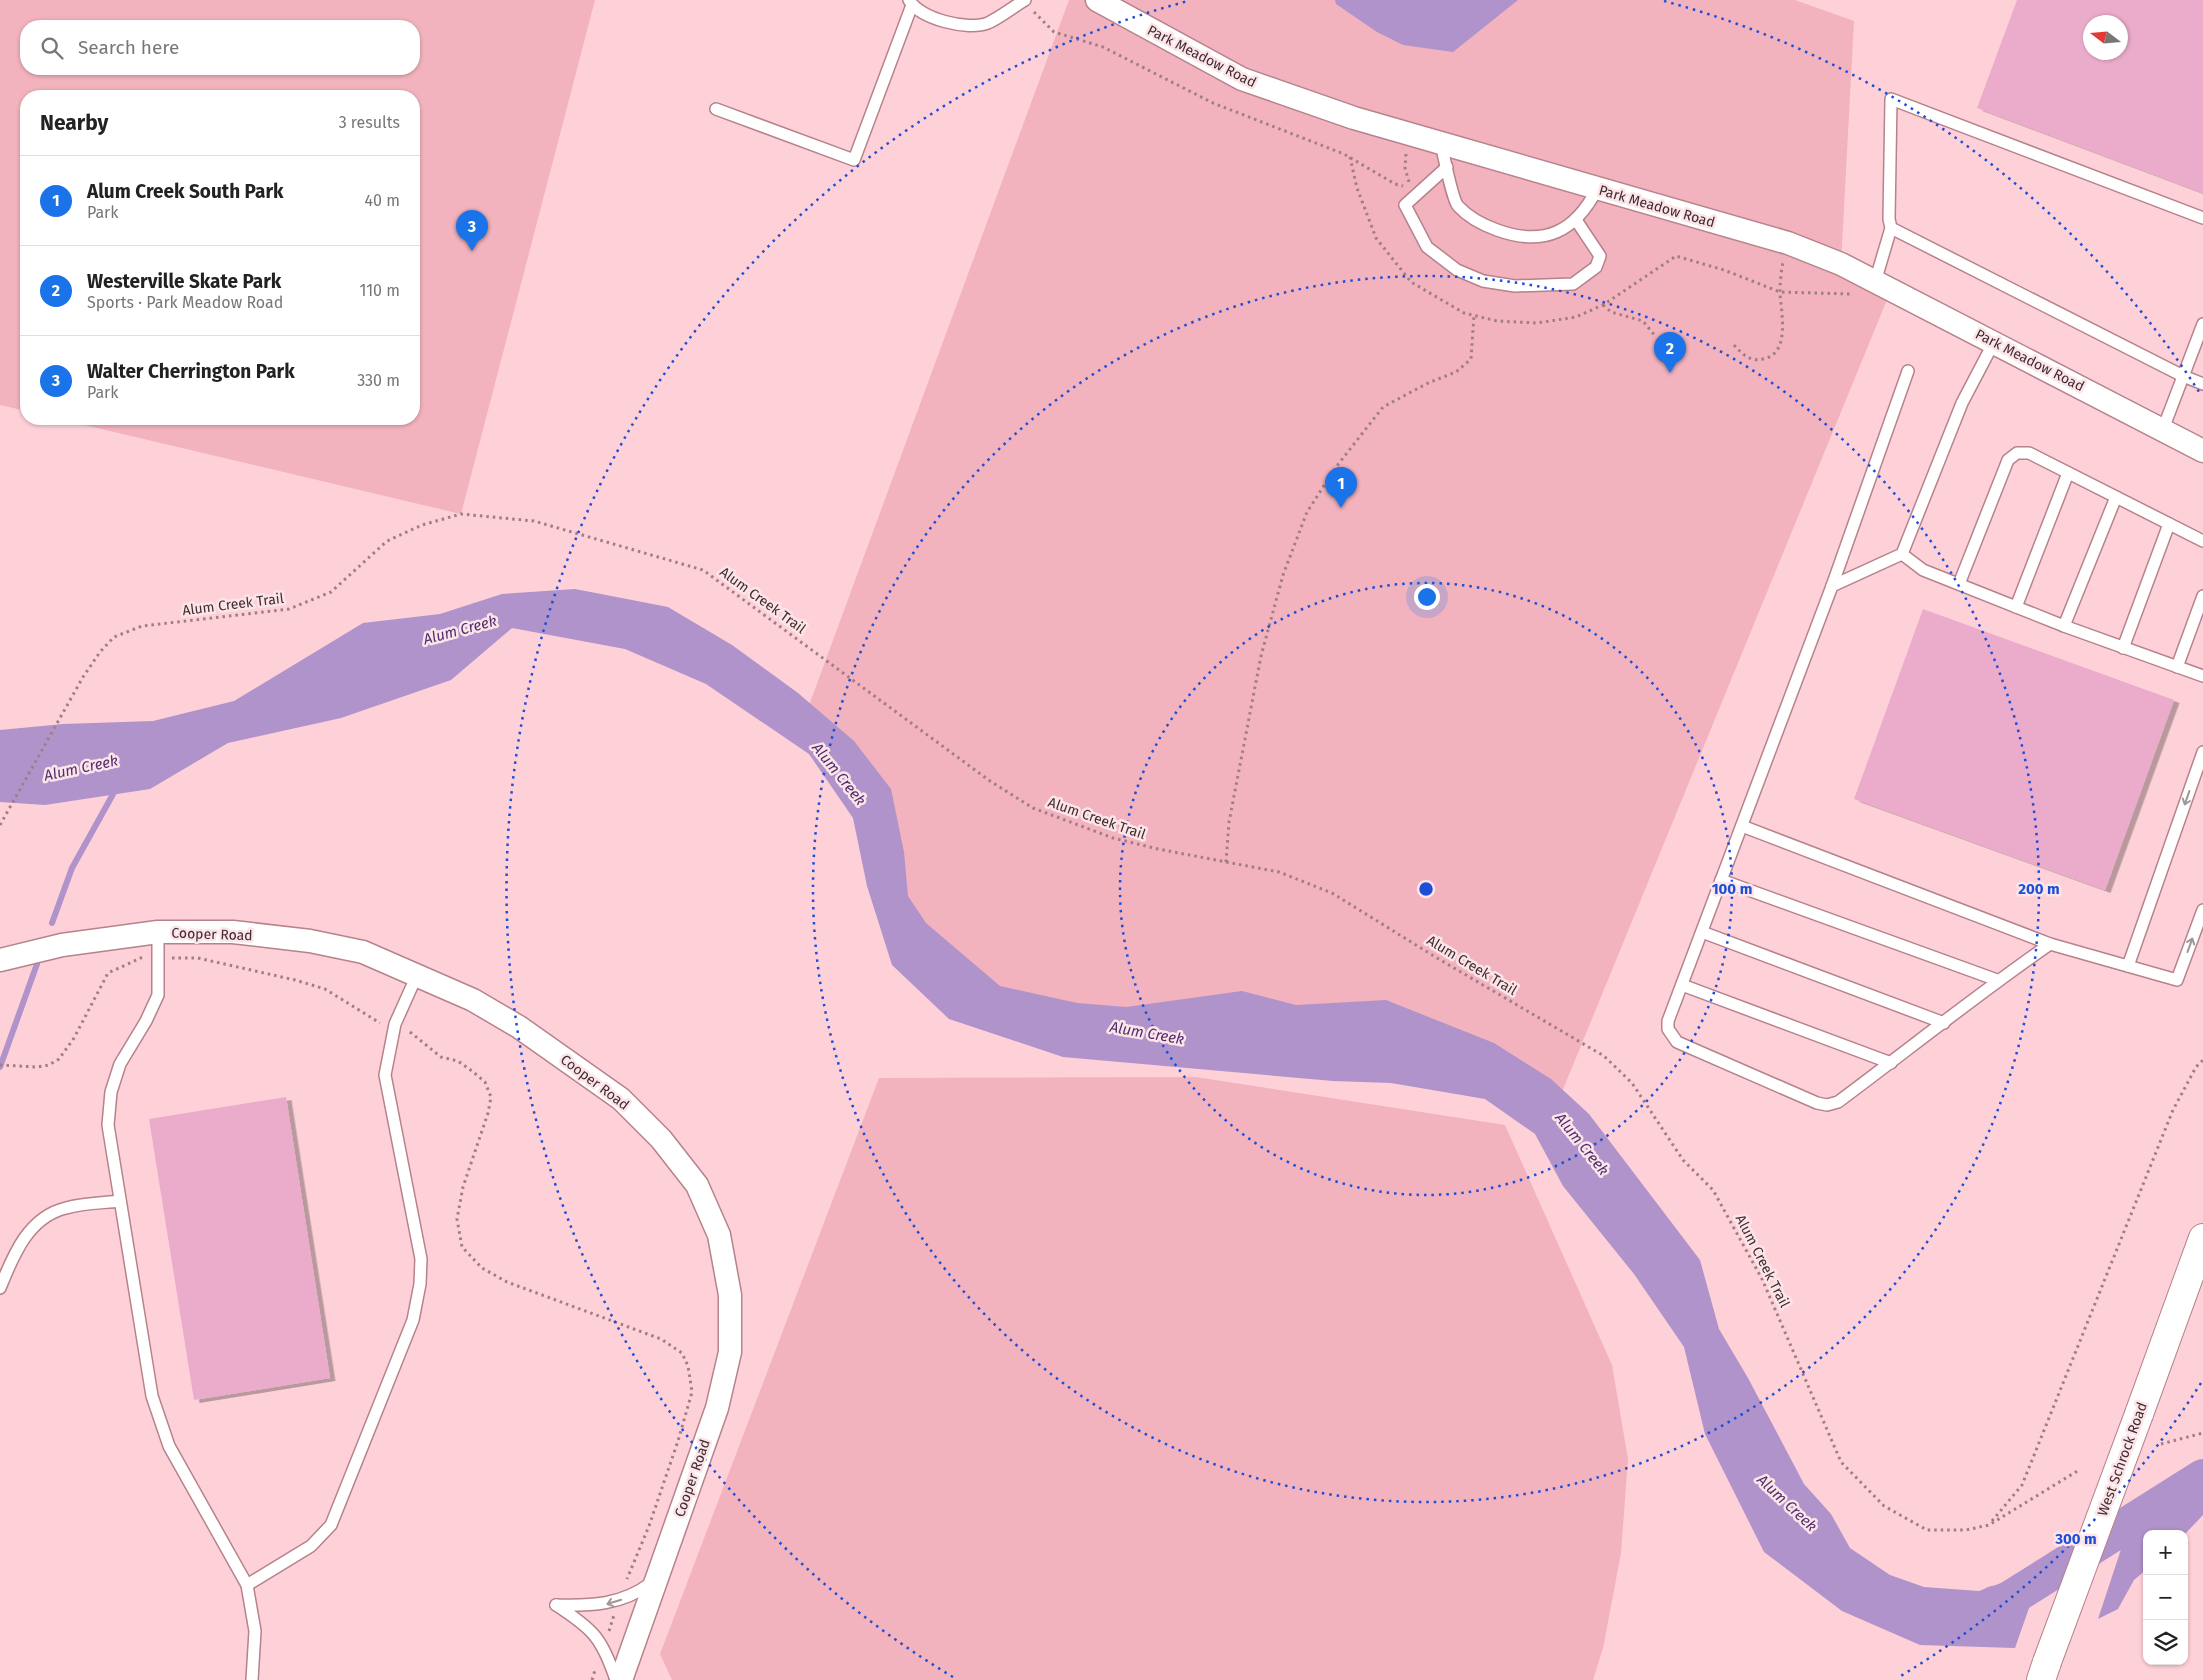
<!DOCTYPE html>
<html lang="en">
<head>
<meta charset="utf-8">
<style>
	body { margin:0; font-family:"Fira Sans",sans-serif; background:#f2f2f2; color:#222 }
	.controls { position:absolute; right:15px; bottom:15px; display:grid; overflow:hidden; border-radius:10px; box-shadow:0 1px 4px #0004 }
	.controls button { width:45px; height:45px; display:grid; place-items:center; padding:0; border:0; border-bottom:1px solid #e0e0e0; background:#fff; color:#222; font:25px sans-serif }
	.compass { position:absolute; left:2083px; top:15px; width:45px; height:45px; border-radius:50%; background:#fff; box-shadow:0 1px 4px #0004; rotate:286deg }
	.you { position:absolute; left:1426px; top:596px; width:18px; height:18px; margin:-12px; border:4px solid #fff; border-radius:50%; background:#1a73e8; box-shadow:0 0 0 8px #1a73e833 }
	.badge { display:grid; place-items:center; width:32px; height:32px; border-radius:50%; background:#1a73e8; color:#fff; font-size:16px; font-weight:700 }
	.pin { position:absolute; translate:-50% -41px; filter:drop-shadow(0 1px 2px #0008) }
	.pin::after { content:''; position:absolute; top:26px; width:18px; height:15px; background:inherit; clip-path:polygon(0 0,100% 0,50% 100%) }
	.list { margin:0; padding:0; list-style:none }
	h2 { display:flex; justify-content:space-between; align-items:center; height:65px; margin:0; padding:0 20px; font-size:21px }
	h2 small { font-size:16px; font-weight:400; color:#767676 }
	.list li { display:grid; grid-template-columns:32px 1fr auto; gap:15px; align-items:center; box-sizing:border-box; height:90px; padding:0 20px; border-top:1px solid #e0e0e0 }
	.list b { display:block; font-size:19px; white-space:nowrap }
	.list p { margin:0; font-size:16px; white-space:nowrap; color:#767676 }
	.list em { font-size:16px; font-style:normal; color:#767676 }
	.icon { flex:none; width:28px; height:28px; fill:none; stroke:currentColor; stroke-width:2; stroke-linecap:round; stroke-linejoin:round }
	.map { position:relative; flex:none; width:2203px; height:1680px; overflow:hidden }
	.search { position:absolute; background:#fff; box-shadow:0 1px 4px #0004; left:20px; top:20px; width:400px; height:55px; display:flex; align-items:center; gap:12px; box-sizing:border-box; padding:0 18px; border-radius:20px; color:#767676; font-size:19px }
	.panel { position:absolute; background:#fff; box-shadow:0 1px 4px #0004; left:20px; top:90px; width:400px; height:335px; border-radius:20px }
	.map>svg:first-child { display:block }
	.green { fill:#f2b3be; fill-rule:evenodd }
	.water { fill:#af93ca }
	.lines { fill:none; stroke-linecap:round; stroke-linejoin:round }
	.stream { stroke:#af93ca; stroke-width:6 }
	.river { stroke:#af93ca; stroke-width:36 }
	.building { fill:#ebaccc; fill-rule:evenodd; filter:url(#shadow) }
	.service-casing { stroke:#b6828c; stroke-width:14 }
	.minor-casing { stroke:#b6828c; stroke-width:25 }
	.secondary-casing { stroke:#b6828c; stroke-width:30 }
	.path { stroke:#9f7e84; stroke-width:3; stroke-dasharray:2.5 4; stroke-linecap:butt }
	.service { stroke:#fff; stroke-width:11 }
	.minor { stroke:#fff; stroke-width:22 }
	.secondary { stroke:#fff; stroke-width:28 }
	.secondary-bridge-casing { stroke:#b6828c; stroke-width:30; stroke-linecap:butt }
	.secondary-bridge { stroke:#fff; stroke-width:28 }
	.oneway { stroke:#a09597 }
	.ring { fill:none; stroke:#1d4ed8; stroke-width:2.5; stroke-dasharray:2.5 5 }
	.labels { text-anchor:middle; stroke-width:5; stroke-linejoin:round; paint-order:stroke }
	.street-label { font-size:14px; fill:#402b2f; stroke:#fce5e8 }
	.water-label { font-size:15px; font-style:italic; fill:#512c6f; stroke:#fce5e8 }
	.centre { fill:#1d4ed8; stroke:#fce5e8; stroke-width:2.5 }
	.ring-label { font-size:15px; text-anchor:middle; font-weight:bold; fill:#1d4ed8; stroke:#fce5e8; stroke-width:5; stroke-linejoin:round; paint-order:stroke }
</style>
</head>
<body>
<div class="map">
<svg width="2203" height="1680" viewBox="0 0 2203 1680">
	<defs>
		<filter id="shadow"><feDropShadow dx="5.5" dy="3" stdDeviation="0" flood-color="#0004"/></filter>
	</defs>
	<rect width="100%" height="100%" fill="#fed1d8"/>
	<!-- green -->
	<g class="green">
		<path d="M0 0H595L461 514 59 419H414V96H26V411L0 405ZM26 26H414V69H26Z"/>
		<path d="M1069 0H1795L1854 21 1841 264 1891 290 1555 1109 986 1004 897 932 865 802 801 727Z"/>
		<path d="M1196 1077 1505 1125 1612 1365 1628 1459 1621 1553 1603 1648 1593 1680H672L660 1654 879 1078Z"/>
	</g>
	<!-- water -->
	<g class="water">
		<path d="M1335 0H1518L1453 52 1403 45 1377 32 1336 4Z"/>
		<path d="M575 589 668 607 732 645 798 693 854 741 891 789 904 852 908 896 926 923 1000 986 1077 1003 1126 1007 1242 991 1296 1005 1386 1000 1494 1043 1551 1079 1589 1114 1700 1260 1719 1329 1748 1378 1804 1484 1831 1514 1850 1548 1890 1575 1924 1587 1979 1591 2043 1568 2015 1648 1920 1645 1842 1611 1764 1552 1705 1434 1684 1347 1634 1274 1563 1186 1535 1134 1485 1099 1391 1083 1333 1081 1063 1057 949 1019 892 965 867 886 853 818 809 754 706 684 625 649 512 628 451 680 341 718 228 743 150 789 45 805 0 802V730L63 724 153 721 234 701 363 623 440 614 502 594Z"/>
		<path d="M2203 1468V1515L2184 1535 2147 1534V1569L2134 1580 2118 1609 2098 1619 2135 1507Z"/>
	</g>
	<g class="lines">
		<!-- stream -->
		<g class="stream">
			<path d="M52 923 72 868 117 787"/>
			<path d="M0 1067 37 964"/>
		</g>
		<!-- river -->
		<path class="river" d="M1994 1604 2003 1603 2203 1477"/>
	</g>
	<!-- building -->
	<g class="building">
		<path d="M2017 0H2203V193L1977 108ZM2090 22H2120V52H2090Z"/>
		<path d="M1923 609 2174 700 2105 890 1854 799Z"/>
		<path d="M286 1097 330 1378 194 1400 149 1119Z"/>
	</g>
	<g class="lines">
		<!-- service casing -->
		<g class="service-casing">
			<g id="service">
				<path d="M909 0C920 19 968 31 988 23 1001 17 1013 7 1025 0"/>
				<path d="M716 109 854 160 912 5"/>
				<path d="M1441 144C1444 156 1452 199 1458 206 1469 218 1483 225 1497 230 1544 247 1575 232 1597 189"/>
				<path d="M1447 167 1405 205 1427 247 1457 270 1483 281 1515 286 1573 284 1596 267 1600 256 1576 220"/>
				<path d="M1891 228 2183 376 2203 384"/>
				<path d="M1875 282 1891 228 1889 219 1891 99 2203 218"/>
				<path d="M1994 342 1962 403 1902 554 1832 586 1668 1021V1029L1677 1042 1817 1103 1827 1105 1838 1102C1909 1049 1978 994 2050 944L2177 980 2203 910"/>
				<path d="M2163 429 2203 324"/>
				<path d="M1902 554 1923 570 2064 626 2203 676"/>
				<path d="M1959 584 2008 460 2017 453H2029L2203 541"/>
				<path d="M1832 586 1908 371"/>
				<path d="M2016 607 2068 473"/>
				<path d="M2064 626 2116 497"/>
				<path d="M2123 648 2169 524"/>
				<path d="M2177 667 2203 596"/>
				<path d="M1742 826 2050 944"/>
				<path d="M1721 880 1997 980"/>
				<path d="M158 932V995L146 1021 120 1064 111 1092 108 1125 152 1396 169 1446 247 1585 255 1631 252 1680"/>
				<path d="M1702 932 1944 1023"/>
				<path d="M2128 966 2203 752"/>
				<path d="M1682 985 1891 1063"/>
				<path d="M0 1288C13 1256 28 1217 66 1208 83 1203 102 1203 120 1201"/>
				<path d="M247 1585 311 1546 331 1525 413 1320 420 1284 421 1259 385 1075 395 1024 417 975"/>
				<path d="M556 1605C591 1606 622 1605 651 1583"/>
				<path d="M556 1605C593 1629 602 1638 616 1680"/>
			</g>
		</g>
		<!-- minor casing -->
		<g class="minor-casing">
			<g id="minor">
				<path d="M1097 0 1242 79 1354 118 1788 243 1841 264 2203 451"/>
				<path d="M0 960 62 945 158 932H233L310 941 363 952 473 1000 519 1027 621 1099 661 1139 697 1185 719 1235 730 1295V1352L717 1408 621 1680"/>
			</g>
		</g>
		<!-- secondary casing -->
		<g class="secondary-casing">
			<g id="secondary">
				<path d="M2139 1414 2203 1238"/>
				<path d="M2041 1680 2047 1662"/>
			</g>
		</g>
		<!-- path -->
		<g class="path">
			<path d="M1034 12 1054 32 1103 47 1213 103 1344 154 1395 184 1403 186"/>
			<path d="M1406 154 1405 168 1409 182"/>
			<path d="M1350 157 1357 188 1376 238 1411 282 1464 313 1497 321 1537 323 1576 317 1603 305 1676 256 1724 270 1780 292 1850 294"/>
			<path d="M1603 305 1611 312 1643 321 1656 337"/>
			<path d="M1734 345C1742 354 1750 362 1763 359 1791 354 1781 312 1780 293 1780 284 1781 272 1783 262"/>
			<path d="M0 825 83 677 100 652 114 637 142 626 289 609 331 592 387 541 422 525 461 514 534 521 703 570 990 781 1033 808 1113 838 1158 849 1279 872 1332 893 1437 958 1604 1056 1632 1083 1683 1160 1713 1190 1762 1279 1841 1462 1884 1506 1927 1530H1966L1989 1525 2079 1470"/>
			<path d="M1226 862 1229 822 1261 656 1283 575 1307 512 1336 467 1383 407 1428 383 1456 372 1471 359 1474 315"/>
			<path d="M172 958H198L295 980 325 989 380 1023"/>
			<path d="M410 1032 441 1057 458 1061 472 1071 485 1082 491 1097 488 1113 463 1187 457 1219 462 1247 482 1268 507 1282 661 1339 682 1353 688 1366 692 1392 678 1441 649 1526 627 1579"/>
			<path d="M0 1065 37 1067 49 1065 59 1059 74 1038 108 973 143 957"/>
			<path d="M2161 1444 2203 1433"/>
			<path d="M1992 1521 2022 1485 2173 1110 2196 1067 2203 1060"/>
			<path d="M609 1631 614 1615"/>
			<path d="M592 1680 595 1670"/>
		</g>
		<!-- service -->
		<use href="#service" class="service"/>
		<!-- minor -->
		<use href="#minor" class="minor"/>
		<!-- secondary -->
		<use href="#secondary" class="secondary"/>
		<!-- secondary-bridge casing -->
		<g class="secondary-bridge-casing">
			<path id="secondary-bridge" d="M2047 1662 2139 1414"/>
		</g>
		<!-- secondary-bridge -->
		<use href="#secondary-bridge" class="secondary-bridge"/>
	</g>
	<!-- one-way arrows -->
	<defs><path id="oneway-shaft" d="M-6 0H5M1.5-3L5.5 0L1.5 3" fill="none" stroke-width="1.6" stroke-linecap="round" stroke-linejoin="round" transform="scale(1.25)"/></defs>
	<g class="oneway">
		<use href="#oneway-shaft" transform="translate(2187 798) rotate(109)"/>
		<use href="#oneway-shaft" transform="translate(2190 945) rotate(-70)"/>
		<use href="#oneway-shaft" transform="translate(614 1602) rotate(163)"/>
	</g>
	<!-- distance rings -->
	<g class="ring">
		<circle cx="1426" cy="889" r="306"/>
		<circle cx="1426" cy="889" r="613"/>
		<path d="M2201 1383A919 919 0 0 1 1899 1677M953 1677A919 919 0 0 1 1188 1M1664 1A919 919 0 0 1 2201 395"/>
	</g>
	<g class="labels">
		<!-- street labels -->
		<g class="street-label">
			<text transform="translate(1202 56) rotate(27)" y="5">Park Meadow Road</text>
			<text transform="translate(1657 206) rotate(16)" y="5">Park Meadow Road</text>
			<text transform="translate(2030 360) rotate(27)" y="5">Park Meadow Road</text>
			<text transform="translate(763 600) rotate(36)" y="5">Alum Creek Trail</text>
			<text transform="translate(233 604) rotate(-7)" y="5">Alum Creek Trail</text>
			<text transform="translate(1097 818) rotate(19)" y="5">Alum Creek Trail</text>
			<text transform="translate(212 934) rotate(2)" y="5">Cooper Road</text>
			<text transform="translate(1472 965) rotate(31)" y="5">Alum Creek Trail</text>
			<text transform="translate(595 1082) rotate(37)" y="5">Cooper Road</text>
			<text transform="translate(1763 1261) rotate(63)" y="5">Alum Creek Trail</text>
			<text transform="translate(2122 1459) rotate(-70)" y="5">West Schrock Road</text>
			<text transform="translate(692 1478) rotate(-71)" y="5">Cooper Road</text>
		</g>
		<!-- water labels -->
		<g class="water-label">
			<text transform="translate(460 630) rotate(-15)" y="5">Alum Creek</text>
			<text transform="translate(81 768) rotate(-12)" y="5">Alum Creek</text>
			<text transform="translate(839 774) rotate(51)" y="5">Alum Creek</text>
			<text transform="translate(1147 1033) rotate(10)" y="5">Alum Creek</text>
			<text transform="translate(1582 1144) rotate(51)" y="5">Alum Creek</text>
			<text transform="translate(1787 1503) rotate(43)" y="5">Alum Creek</text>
		</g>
	</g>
	<circle cx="1426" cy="889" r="8" class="centre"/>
	<g class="ring-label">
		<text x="1732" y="894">100 m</text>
		<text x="2039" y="894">200 m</text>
		<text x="2076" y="1544">300 m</text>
	</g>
</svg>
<div class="controls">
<button>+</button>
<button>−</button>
<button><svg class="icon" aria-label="layers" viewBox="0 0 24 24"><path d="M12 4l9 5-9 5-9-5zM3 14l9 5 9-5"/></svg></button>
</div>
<svg class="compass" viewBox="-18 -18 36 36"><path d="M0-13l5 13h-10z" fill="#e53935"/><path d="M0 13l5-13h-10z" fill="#767676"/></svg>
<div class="you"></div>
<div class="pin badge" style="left:1341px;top:508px">1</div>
<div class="pin badge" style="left:1670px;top:373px">2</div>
<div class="pin badge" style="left:472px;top:251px">3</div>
<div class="search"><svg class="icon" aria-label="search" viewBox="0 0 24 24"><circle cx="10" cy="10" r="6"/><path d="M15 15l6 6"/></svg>Search here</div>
<section class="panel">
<h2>Nearby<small>3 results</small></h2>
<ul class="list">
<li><span class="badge">1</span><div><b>Alum Creek South Park</b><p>Park</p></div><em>40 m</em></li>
<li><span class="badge">2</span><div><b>Westerville Skate Park</b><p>Sports · Park Meadow Road</p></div><em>110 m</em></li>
<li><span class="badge">3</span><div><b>Walter Cherrington Park</b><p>Park</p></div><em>330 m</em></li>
</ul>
</section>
</div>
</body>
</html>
